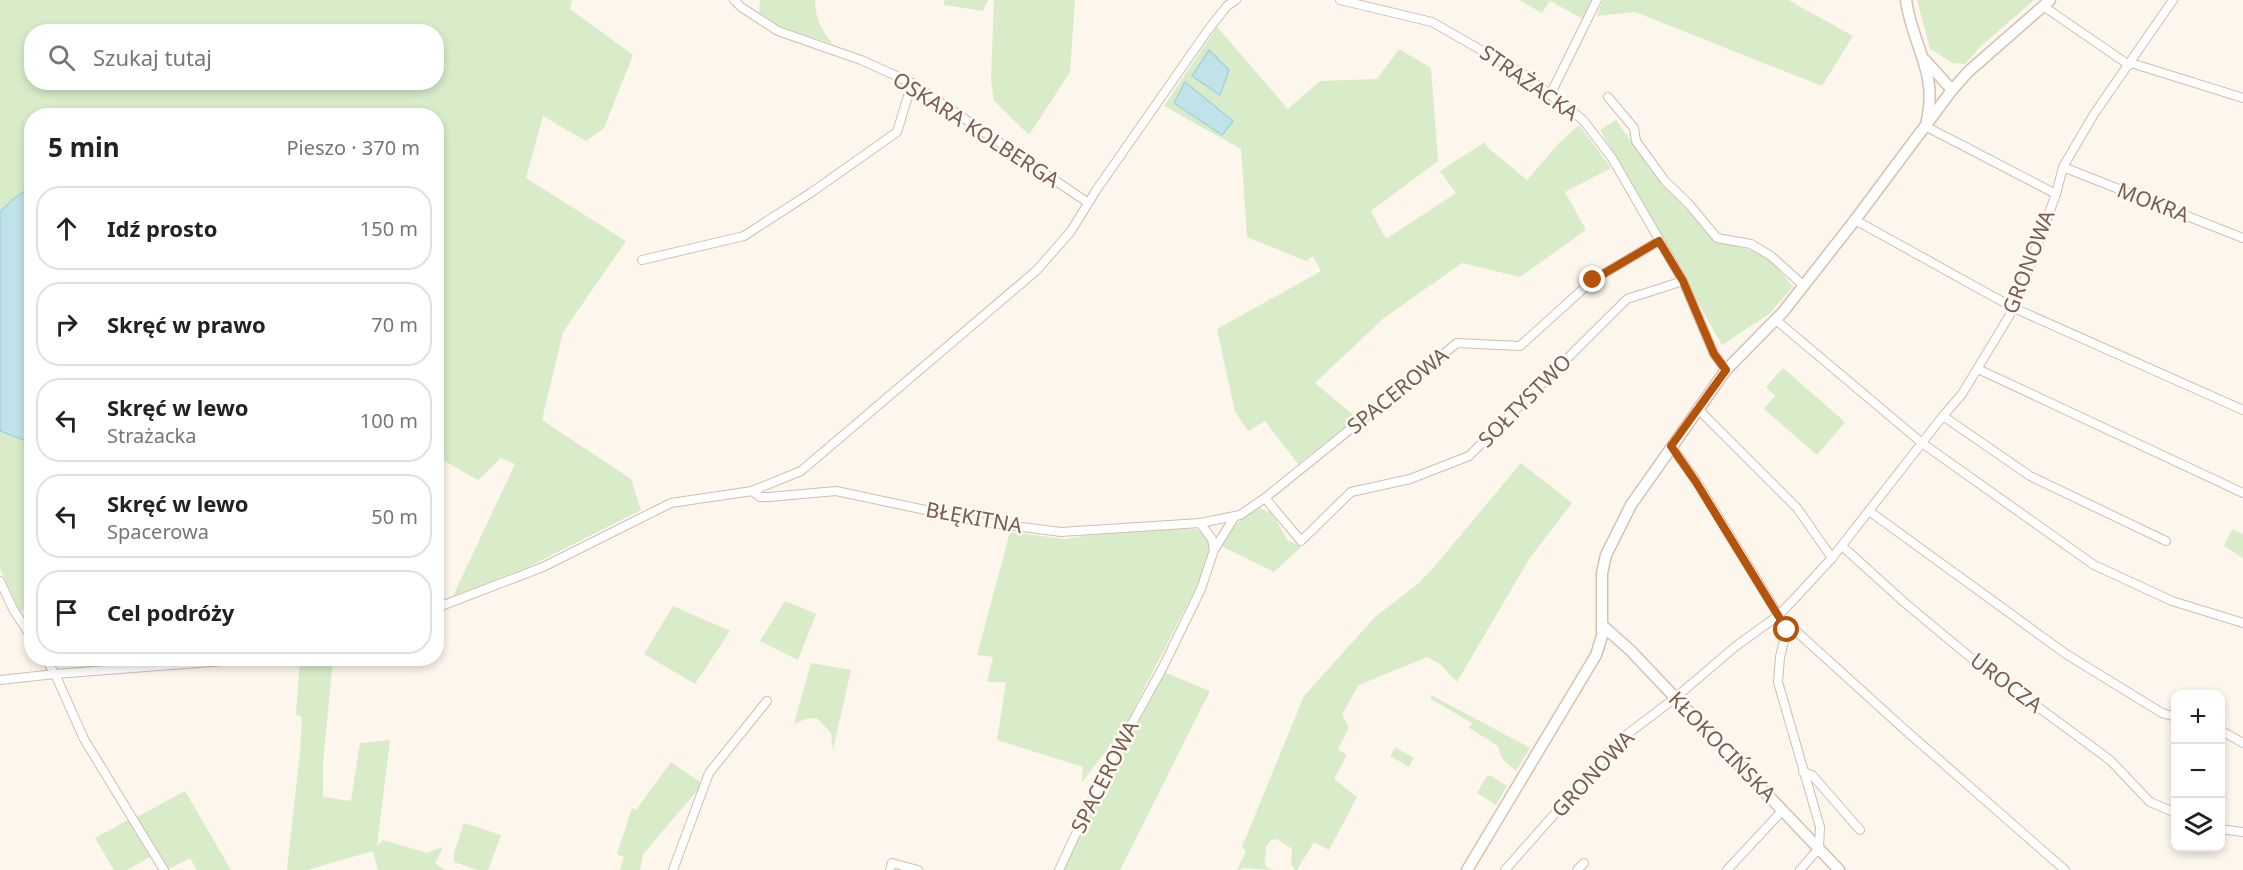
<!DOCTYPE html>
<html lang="pl">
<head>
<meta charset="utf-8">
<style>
	body { margin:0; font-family:"Noto Sans",sans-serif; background:#f6f6f6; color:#222 }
	.controls { position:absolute; right:18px; bottom:18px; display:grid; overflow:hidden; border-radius:12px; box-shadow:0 3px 9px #0003 }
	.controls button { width:54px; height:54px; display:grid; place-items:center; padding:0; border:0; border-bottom:2px solid #e0e0e0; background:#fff; color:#222; font:30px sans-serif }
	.stop { position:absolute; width:18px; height:18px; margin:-14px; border:4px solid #b45309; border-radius:50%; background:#fff }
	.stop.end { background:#b45309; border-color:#fff; box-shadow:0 2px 6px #0008 }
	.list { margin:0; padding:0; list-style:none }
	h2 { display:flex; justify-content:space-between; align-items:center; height:78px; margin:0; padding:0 24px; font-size:26px }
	h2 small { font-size:20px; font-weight:400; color:#767676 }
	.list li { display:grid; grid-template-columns:39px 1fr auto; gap:18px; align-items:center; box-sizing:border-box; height:84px; margin:0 12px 12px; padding:0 12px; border:2px solid #e0e0e0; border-radius:24px }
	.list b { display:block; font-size:22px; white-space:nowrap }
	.list p { margin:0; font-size:20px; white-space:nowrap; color:#767676 }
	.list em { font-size:20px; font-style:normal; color:#767676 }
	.icon { flex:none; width:33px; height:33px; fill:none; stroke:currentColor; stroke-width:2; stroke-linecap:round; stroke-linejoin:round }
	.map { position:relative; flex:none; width:2243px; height:870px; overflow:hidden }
	.search { position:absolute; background:#fff; box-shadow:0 3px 9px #0003; left:24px; top:24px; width:420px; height:66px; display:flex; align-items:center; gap:15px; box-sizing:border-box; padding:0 21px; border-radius:24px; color:#767676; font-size:22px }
	.panel { position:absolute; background:#fff; box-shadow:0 3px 9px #0003; left:24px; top:108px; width:420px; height:558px; border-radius:24px }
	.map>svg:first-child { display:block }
	.green { fill:#d8ecc9; fill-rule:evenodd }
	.water { fill:#bfe3e8; stroke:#a5d3da; stroke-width:1.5 }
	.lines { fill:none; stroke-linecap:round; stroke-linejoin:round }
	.street-casing { stroke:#d1beb0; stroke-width:10 }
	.secondary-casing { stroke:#d6c0b0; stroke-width:13 }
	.street { stroke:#fff; stroke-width:8 }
	.secondary { stroke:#fff; stroke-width:10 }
	.route { stroke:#b45309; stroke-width:8 }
	.labels { text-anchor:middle; stroke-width:5; stroke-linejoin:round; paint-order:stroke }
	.street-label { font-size:21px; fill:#7a5c4d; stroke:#fffaf3 }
</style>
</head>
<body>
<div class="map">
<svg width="2243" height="870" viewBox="0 0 2243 870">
	<rect width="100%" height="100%" fill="#fdf6ec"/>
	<!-- green -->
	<g class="green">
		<path d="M0 0H572L570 9 633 55 604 128 586 141 543 116 526 178 626 241 563 332 542 420 631 479 641 510 530 566 453 596 515 464 501 458 478 480 437 457 436 116H32L31 187 13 199 0 212ZM32 32H436V82H32Z"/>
		<path d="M760 0H815C815 18 822 31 833 44L778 26 759 14Z"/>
		<path d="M944 0H988L983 11 944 5Z"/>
		<path d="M994 0H1075L1070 72 1029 135 994 101 991 80Z"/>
		<path d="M1519 0H1593L1583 19 1550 1 1542 13Z"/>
		<path d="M1603 0H1788L1853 36 1822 86 1635 12 1597 16Z"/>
		<path d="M1917 0H2034L1981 46 1965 64 1953 63 1930 49Z"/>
		<path d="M1217 27 1288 109 1320 81 1377 79 1399 49 1431 68 1438 161 1371 211 1386 239 1456 193 1440 171 1485 142 1487 147 1527 180 1560 142 1579 125 1611 168 1565 192 1586 230 1520 277 1462 263 1384 318 1315 383 1357 418 1298 464 1265 421 1248 431 1235 412 1217 329 1321 271 1313 256 1306 261 1247 237 1241 149 1164 106Z"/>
		<path d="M1616 120 1650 169 1714 240 1754 251 1773 262 1793 287 1769 314 1722 345 1600 130Z"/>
		<path d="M1783 368 1845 422 1817 455 1764 409 1775 396 1766 387Z"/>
		<path d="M0 431 31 443V609L19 611 0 568Z"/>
		<path d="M1521 463 1572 503 1529 559 1457 682 1440 664 1427 657 1359 685 1342 714 1349 728 1338 749 1347 755 1334 779 1357 797 1329 850 1314 842 1297 870H1295L1291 865 1292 849 1277 839 1271 840 1266 846 1265 866 1273 870 1245 868 1237 870 1246 851 1242 847 1304 696 1375 617 1419 583 1434 567Z"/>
		<path d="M1259 508 1272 513 1288 541 1302 546 1274 572 1221 546C1230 529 1242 516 1259 508Z"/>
		<path d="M1162 529H1197L1207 534 1211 558 1124 728 1082 782 1083 767 997 740 1006 682H987L993 657 977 655 1010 532 1065 539 1105 533Z"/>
		<path d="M2232 529 2243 534V558L2224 546Z"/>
		<path d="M785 601 816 614 798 660 760 641Z"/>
		<path d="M673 606 730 631 695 684 644 654Z"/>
		<path d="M300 659H333L323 763V797L351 801 360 743 390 740 377 846 383 840 427 853 443 847 435 863 445 870H378L373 851 307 870H287L300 752 302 717 296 714Z"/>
		<path d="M811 663 851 670 833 750 831 733 817 718 806 719 794 724Z"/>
		<path d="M1164 672 1210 691 1120 870H1063Z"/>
		<path d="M1431 695 1530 748 1516 771C1506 763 1500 759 1498 746L1469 728 1472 723 1431 699Z"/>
		<path d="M1395 747 1414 758 1409 767 1390 756Z"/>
		<path d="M671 762 703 784 643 854 640 870H620L624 857 617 854 632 808 636 810Z"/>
		<path d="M1487 776H1491L1507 786 1496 805 1477 793Z"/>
		<path d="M185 791 231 870H197L190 858 167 870 135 818Z"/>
		<path d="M128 820 150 857 127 870H114L95 838Z"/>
		<path d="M464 823 501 835 488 870H478L454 862V853Z"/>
	</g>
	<!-- water -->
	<g class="water">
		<path d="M1209 50 1229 70 1220 95 1192 76Z"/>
		<path d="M1185 82 1233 121 1222 135 1174 103Z"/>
		<path d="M31 187V443L0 431V212L13 199Z"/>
	</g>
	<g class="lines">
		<!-- street casing -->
		<g class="street-casing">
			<g id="street">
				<path d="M734 0 741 7 778 31 861 60 912 83 1087 202"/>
				<path d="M1340 0 1432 22 1523 74 1583 120 1612 158 1683 281 1714 354 1726 370"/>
				<path d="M2043 6 2129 65"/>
				<path d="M2131 63 2243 98"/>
				<path d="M1551 93 1597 0"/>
				<path d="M1608 97 1634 128 1636 141 1665 181 1688 203 1717 238 1751 244 1771 256 1804 286"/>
				<path d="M1925 126 2056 194"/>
				<path d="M2063 167 2243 238"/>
				<path d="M1855 220 2014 308 2243 410"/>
				<path d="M642 260 744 236 812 192 897 132 912 83"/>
				<path d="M1776 320 1922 443 2094 565 2172 601 2243 623"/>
				<path d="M1978 369 2243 493"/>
				<path d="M1697 408 1797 508 1832 558"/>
				<path d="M1943 416 2030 476 2166 541"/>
				<path d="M1671 446 1697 482 1787 629 1780 657 1778 682 1820 827 1819 848 1800 870"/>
				<path d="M752 491 760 497H769L836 491 982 522 1061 532 1200 523 1240 515 1265 498 1301 541 1351 492 1410 479 1469 456 1627 299 1683 281"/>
				<path d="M1265 498 1457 343 1520 346 1593 280 1659 241"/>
				<path d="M1869 511 2066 654 2162 713 2176 717"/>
				<path d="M1842 546 1905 603 1970 657 2110 760 2150 802 2176 813"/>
				<path d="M1214 550 1235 516"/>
				<path d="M0 581 13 609 32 638"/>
				<path d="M436 608 543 567 671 503 752 491 801 471 1037 270 1071 231 1097 189 1208 30 1227 6 1236 0"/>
				<path d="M1786 622 1904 729 2065 870"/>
				<path d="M45 658 55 674 84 739 164 870"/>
				<path d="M0 680 55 674 263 658"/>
				<path d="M2220 730 2243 743"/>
				<path d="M1803 772 1812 775 1860 830"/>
				<path d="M2220 829 2243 832"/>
				<path d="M673 870 709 773 767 701"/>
				<path d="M890 870 892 863 918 870"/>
				<path d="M1059 870 1103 776 1163 667 1201 589 1214 550 1212 539 1200 523"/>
				<path d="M1505 870 1621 739 1675 698 1736 646 1779 615 1797 596 1832 558 1943 416 1962 394 2014 308 2056 194 2063 167 2094 114 2173 0"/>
				<path d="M1577 870 1584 863"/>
				<path d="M1727 870 1783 810"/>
			</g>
		</g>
		<!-- secondary casing -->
		<g class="secondary-casing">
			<g id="secondary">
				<path d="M1906 0C1912 45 1938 72 1927 120"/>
				<path d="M1925 60 1952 90"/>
				<path d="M1603 626 1630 650 1839 870"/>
				<path d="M1467 870 1596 655 1602 636V573L1606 555 1631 505 1726 370 1783 312 1855 220 1952 90 1969 71 2050 0"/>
			</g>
		</g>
		<!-- street -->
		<use href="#street" class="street"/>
		<!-- secondary -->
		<use href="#secondary" class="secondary"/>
	</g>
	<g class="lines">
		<!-- route -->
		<path class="route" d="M1593 280 1659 241 1683 281 1714 354 1726 370 1671 446 1696 482 1787 630"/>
	</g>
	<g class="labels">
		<!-- street labels -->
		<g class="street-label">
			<text transform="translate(1529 83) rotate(35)" y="7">STRAŻACKA</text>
			<text transform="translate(976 130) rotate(33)" y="7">OSKARA KOLBERGA</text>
			<text transform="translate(2153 203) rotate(21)" y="7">MOKRA</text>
			<text transform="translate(2029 262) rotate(-69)" y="7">GRONOWA</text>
			<text transform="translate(1398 391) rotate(-39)" y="7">SPACEROWA</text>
			<text transform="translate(1525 401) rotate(-45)" y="7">SOŁTYSTWO</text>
			<text transform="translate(974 518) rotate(10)" y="7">BŁĘKITNA</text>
			<text transform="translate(2006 683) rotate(37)" y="7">UROCZA</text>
			<text transform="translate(1722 747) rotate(46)" y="7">KŁOKOCIŃSKA</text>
			<text transform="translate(1593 774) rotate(-47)" y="7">GRONOWA</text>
			<text transform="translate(1105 777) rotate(-63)" y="7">SPACEROWA</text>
		</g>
	</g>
</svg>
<div class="controls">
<button>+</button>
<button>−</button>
<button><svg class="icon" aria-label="layers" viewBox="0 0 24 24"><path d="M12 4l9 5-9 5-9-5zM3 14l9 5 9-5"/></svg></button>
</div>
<div class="stop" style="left:1787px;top:630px"></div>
<div class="stop end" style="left:1593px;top:280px"></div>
<div class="search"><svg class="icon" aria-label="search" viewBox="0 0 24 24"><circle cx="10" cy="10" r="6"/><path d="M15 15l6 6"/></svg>Szukaj tutaj</div>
<section class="panel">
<h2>5 min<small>Pieszo · 370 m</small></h2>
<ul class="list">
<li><svg class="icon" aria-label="ahead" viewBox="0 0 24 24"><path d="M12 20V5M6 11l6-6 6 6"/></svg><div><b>Idź prosto</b></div><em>150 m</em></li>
<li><svg class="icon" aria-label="right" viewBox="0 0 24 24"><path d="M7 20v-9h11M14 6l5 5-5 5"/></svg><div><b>Skręć w prawo</b></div><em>70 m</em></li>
<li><svg class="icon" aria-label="left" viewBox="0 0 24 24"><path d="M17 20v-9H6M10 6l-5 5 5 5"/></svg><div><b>Skręć w lewo</b><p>Strażacka</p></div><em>100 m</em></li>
<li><svg class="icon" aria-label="left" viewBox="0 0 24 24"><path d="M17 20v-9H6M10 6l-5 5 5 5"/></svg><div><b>Skręć w lewo</b><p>Spacerowa</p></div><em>50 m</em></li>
<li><svg class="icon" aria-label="arrive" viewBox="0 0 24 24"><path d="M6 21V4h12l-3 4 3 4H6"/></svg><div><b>Cel podróży</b></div></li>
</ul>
</section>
</div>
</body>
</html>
